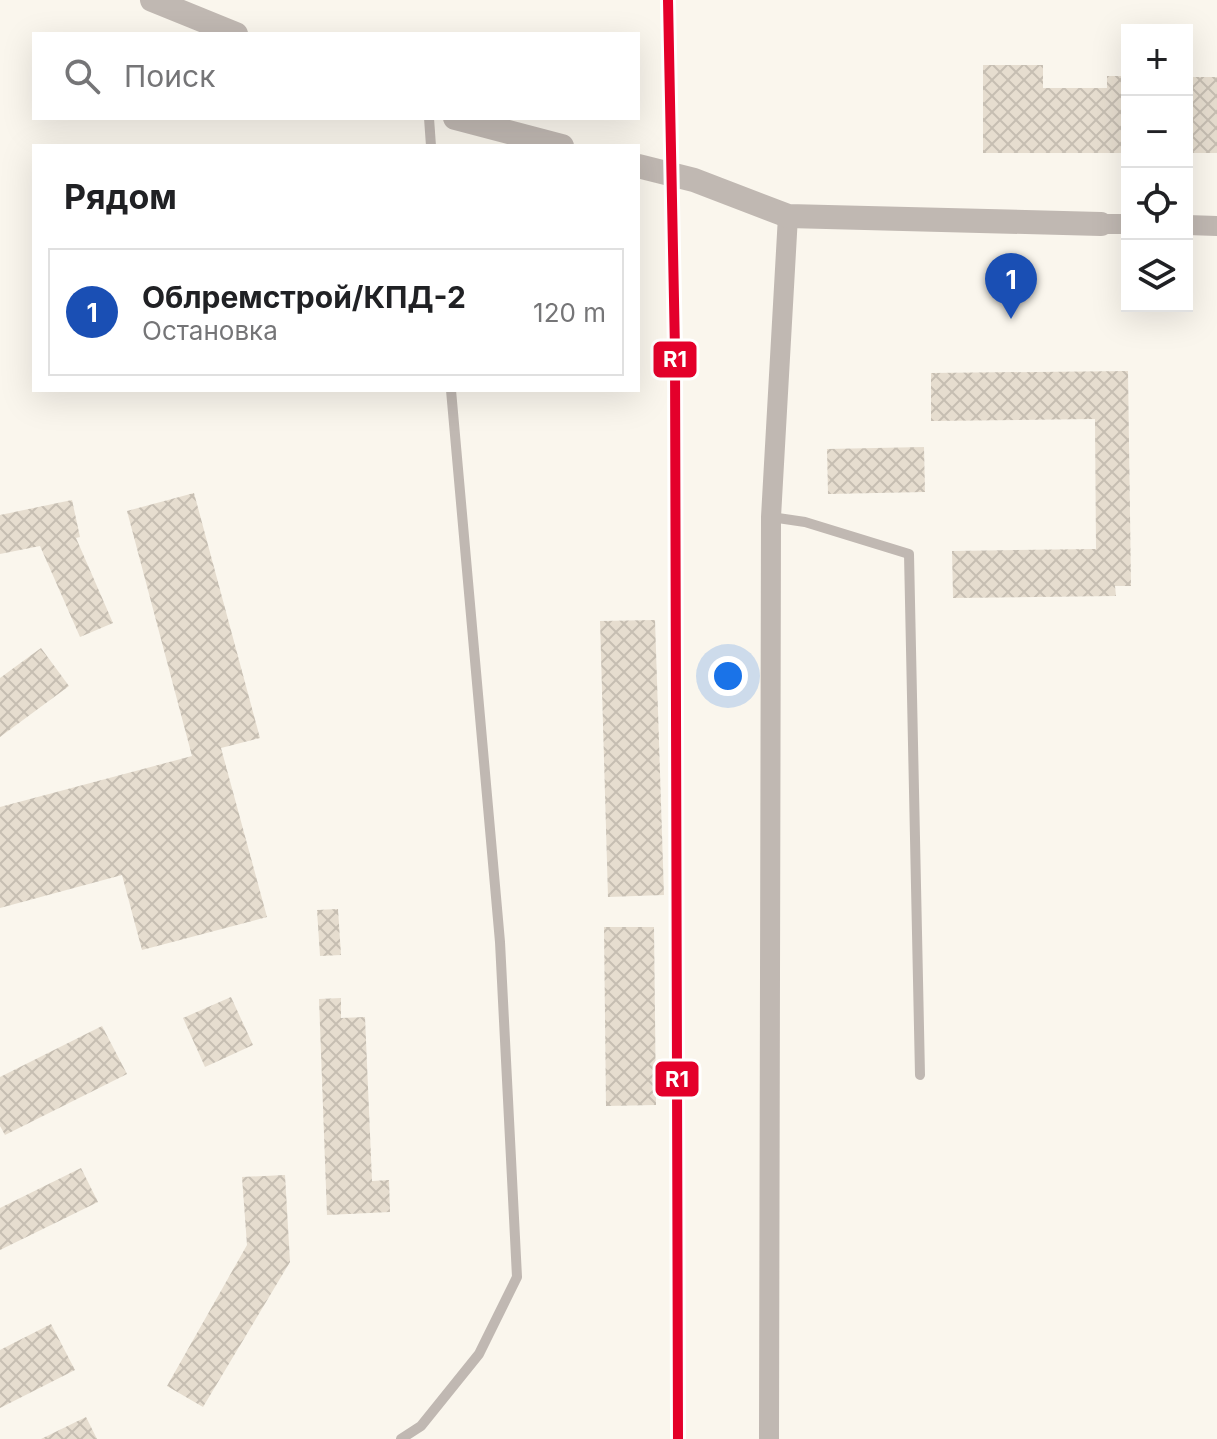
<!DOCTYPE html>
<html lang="ru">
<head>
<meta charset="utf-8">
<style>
	body { margin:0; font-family:Inter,sans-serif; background:#f6f6f6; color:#202124 }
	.controls { position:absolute; right:24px; top:24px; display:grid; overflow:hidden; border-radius:0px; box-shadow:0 8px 32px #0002 }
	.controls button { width:72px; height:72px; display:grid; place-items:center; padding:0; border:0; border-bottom:2px solid #e0e0e0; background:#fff; color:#202124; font:40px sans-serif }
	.you { position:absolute; left:728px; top:676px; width:28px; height:28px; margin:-20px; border:6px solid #fff; border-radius:50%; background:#1a73e8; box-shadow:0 0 0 12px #1a73e833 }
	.badge { display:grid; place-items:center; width:52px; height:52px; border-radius:50%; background:#7e7b71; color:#fff; font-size:26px; font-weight:700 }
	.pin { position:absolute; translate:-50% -66px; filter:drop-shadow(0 2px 4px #0008) }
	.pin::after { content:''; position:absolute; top:42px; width:28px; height:24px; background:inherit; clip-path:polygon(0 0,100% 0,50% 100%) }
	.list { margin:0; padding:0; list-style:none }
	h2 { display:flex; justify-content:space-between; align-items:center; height:104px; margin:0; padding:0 32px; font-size:34px }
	h2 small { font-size:26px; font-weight:400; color:#757577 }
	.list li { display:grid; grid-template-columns:52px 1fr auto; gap:24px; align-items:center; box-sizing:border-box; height:128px; margin:0 16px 16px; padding:0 16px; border:2px solid #e0e0e0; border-radius:0px }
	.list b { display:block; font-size:30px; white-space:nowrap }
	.list p { margin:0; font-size:26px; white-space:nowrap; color:#757577 }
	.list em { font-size:26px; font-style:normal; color:#757577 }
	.icon { flex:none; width:44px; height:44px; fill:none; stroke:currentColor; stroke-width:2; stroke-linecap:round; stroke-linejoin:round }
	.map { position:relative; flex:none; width:1217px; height:1439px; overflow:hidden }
	.search { position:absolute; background:#fff; box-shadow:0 8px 32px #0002; left:32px; top:32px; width:608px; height:88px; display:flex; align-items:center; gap:20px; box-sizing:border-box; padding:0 28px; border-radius:0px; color:#757577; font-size:30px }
	.panel { position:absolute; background:#fff; box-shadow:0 8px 32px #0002; left:32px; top:144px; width:608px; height:248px; border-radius:0px }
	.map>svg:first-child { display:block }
	.building { fill:url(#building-cross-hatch) }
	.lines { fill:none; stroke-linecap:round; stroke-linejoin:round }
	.service { stroke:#c0b8b2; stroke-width:10 }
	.minor { stroke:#c0b8b2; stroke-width:20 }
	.tertiary { stroke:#c0b8b2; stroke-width:24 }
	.rail-1-casing { stroke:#fff; stroke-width:16 }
	.rail-1 { stroke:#e4002b; stroke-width:10 }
	.line-badge { stroke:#fff; stroke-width:3 }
	.badge-label { font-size:22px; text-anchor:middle; font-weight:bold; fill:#fff }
</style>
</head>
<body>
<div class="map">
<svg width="1217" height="1439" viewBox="0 0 1217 1439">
	<defs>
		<pattern id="building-cross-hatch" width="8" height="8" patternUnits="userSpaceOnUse" patternTransform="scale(2)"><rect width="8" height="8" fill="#e6ddcf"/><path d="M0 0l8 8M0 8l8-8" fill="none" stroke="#c6beb2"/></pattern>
	</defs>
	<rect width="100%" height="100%" fill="#faf6ed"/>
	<!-- building -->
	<g class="building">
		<path d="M983 65H1043V88H1107V76H1127V153H983Z"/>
		<rect x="1187" y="77" width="30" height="76"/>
		<path d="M1128 371 1131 586H1115L1116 596 953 598 952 551 1096 549 1095 419 931 421V373Z"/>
		<path d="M924 447 925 492 828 494 827 449Z"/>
		<path d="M194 493 260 738 221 748 267 917 142 950 122 875 0 908V807L192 756 127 511Z"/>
		<path d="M72 500 80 537 76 538 113 623 80 637 40 546 0 554V515Z"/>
		<path d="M655 620 664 895 608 897 600 621Z"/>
		<path d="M41 648 69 686 0 737V678Z"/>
		<path d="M338 909 341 955 320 956 317 910Z"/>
		<path d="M604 927H654L656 1105 606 1106Z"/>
		<path d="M231 997 253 1045 205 1067 183 1018Z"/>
		<path d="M341 998V1018L365 1017 372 1181 389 1180 390 1212 327 1215 319 999Z"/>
		<path d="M102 1026 127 1074 5 1135 0 1126V1077Z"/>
		<path d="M81 1168 98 1202 0 1250V1208Z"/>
		<path d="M285 1175 290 1262 203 1407 167 1386 247 1245 242 1177Z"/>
		<path d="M51 1324 75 1370 0 1408V1350Z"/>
		<path d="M86 1417 97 1439H41Z"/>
	</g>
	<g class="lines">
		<!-- service -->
		<g class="service">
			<path d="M429 118 431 146"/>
			<path d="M771 517 805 522 909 554 920 1075"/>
			<path d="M401 1439 421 1426 479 1354 517 1277 500 942 451 390"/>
		</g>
		<!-- minor -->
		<g class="minor">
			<path d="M1101 224H1127"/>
			<path d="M1187 225 1217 226"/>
			<path d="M769 1439 771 517 788 216"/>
		</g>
		<!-- tertiary -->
		<g class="tertiary">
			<path d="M152 0 236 34"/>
			<path d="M455 118 562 146"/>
			<path d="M638 166 694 180 788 216 1101 224"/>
		</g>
		<!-- rail-1 casing -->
		<g class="rail-1-casing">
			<path id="rail-1" d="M668 0 675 350 678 1439"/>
		</g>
		<!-- rail-1 -->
		<use href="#rail-1" class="rail-1"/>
	</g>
	<g class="line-badge">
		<rect x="652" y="340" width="46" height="39" rx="8" fill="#e4002b"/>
		<rect x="654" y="1060" width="46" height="38" rx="8" fill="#e4002b"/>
	</g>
	<g class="badge-label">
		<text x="675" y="367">R1</text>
		<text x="677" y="1087">R1</text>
	</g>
</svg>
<div class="controls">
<button>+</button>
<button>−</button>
<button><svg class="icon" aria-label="locate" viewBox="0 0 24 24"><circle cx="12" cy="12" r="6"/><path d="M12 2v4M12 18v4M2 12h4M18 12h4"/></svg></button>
<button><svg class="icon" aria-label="layers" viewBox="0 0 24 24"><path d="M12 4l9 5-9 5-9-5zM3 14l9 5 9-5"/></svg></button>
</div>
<div class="you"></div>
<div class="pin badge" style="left:1011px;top:319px;background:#1a4fb4">1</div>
<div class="search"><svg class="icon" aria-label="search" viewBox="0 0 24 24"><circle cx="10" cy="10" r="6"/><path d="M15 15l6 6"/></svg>Поиск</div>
<section class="panel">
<h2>Рядом<small></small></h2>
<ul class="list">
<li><span class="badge" style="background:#1a4fb4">1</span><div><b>Облремстрой/КПД-2</b><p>Остановка</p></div><em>120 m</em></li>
</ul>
</section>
</div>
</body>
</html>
